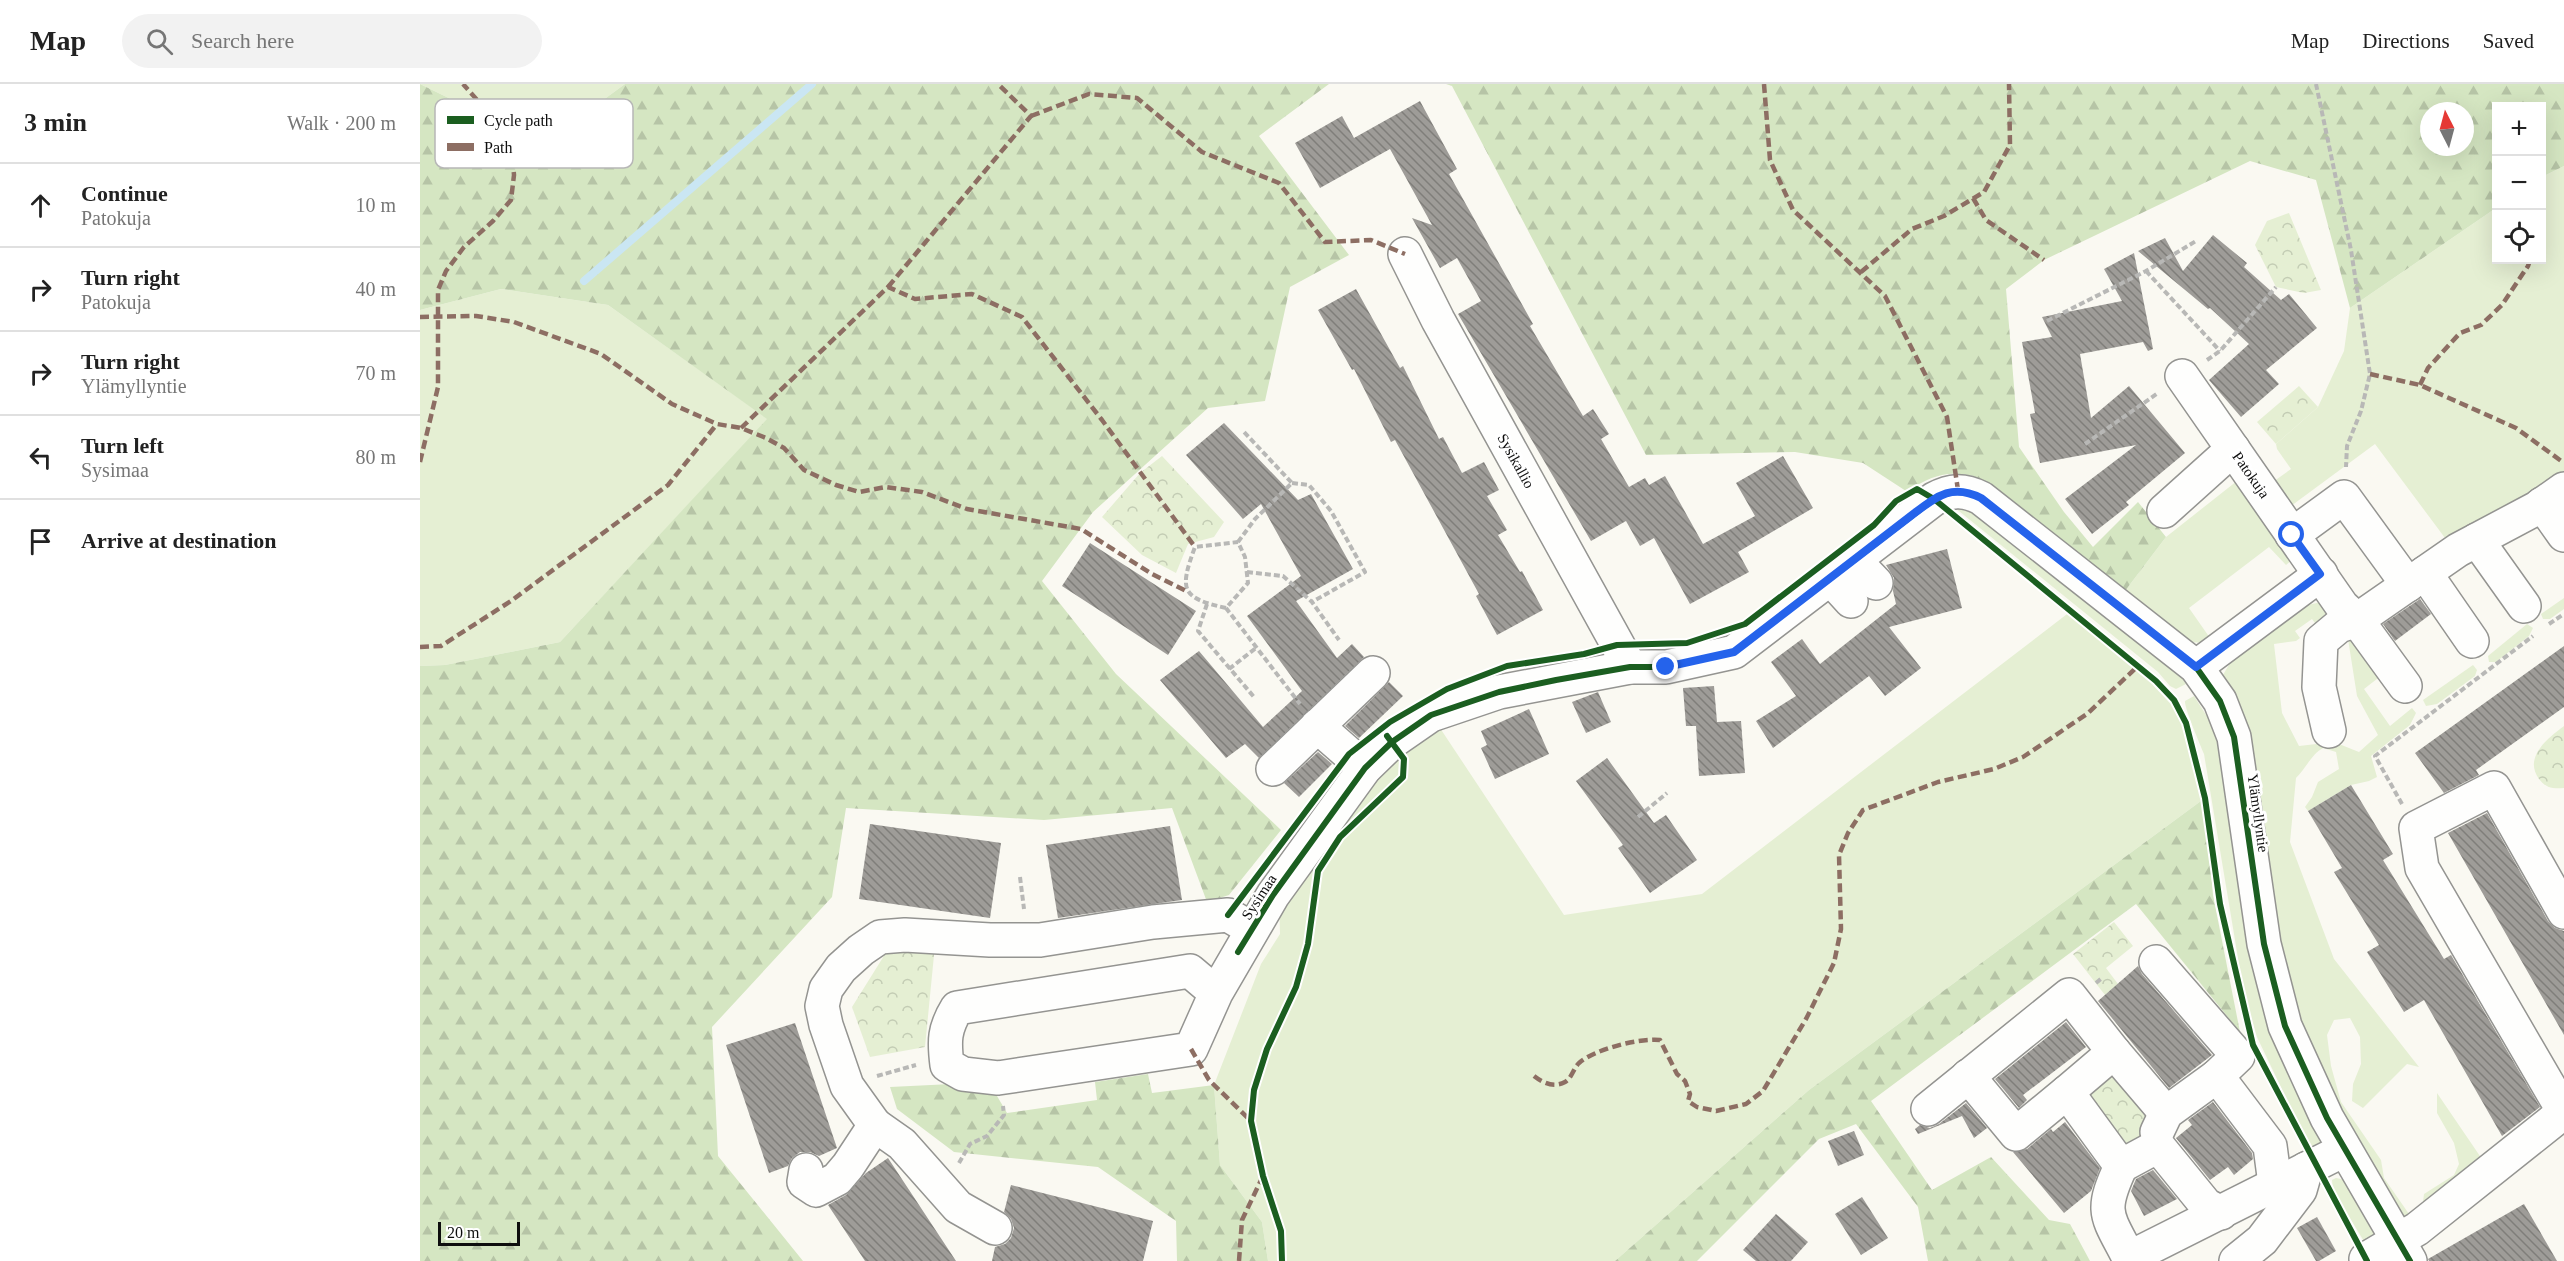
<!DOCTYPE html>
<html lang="en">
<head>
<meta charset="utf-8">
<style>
	body { margin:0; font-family:"Times New Roman",serif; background:#f2f2f2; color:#222 }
	.controls { position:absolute; right:18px; top:18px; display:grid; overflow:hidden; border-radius:0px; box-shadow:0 6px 24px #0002 }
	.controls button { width:54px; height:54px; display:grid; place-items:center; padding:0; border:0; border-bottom:2px solid #e0e0e0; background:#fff; color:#222; font:30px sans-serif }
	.compass { position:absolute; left:2000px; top:18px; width:54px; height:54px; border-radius:50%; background:#fff; box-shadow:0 6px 24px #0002; rotate:354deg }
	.scale { position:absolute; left:18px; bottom:15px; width:82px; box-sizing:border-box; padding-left:6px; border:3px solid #0e0e0e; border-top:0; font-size:16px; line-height:21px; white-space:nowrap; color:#0e0e0e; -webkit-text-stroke:4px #fff; paint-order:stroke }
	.stop { position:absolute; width:18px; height:18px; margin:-14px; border:4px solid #2563eb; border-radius:50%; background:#fff }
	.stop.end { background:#2563eb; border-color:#fff; box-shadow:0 2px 6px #0008 }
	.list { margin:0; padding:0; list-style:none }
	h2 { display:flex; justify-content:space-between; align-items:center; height:78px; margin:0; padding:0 24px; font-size:26px }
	h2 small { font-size:20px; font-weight:400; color:#767676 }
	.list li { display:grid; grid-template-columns:39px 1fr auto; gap:18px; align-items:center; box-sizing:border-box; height:84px; padding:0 24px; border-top:2px solid #e0e0e0 }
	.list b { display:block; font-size:22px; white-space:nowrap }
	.list p { margin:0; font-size:20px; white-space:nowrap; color:#767676 }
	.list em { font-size:20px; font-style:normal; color:#767676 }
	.icon { flex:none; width:33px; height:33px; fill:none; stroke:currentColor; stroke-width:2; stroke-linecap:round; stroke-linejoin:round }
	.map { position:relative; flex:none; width:2144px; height:1177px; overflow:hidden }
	header { display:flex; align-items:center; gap:36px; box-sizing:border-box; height:84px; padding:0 30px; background:#fff; border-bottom:2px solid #e0e0e0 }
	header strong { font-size:28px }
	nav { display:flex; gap:33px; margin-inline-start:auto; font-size:21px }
	.search { width:420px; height:54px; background:#f2f2f2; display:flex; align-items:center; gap:15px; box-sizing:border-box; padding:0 21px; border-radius:33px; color:#767676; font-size:22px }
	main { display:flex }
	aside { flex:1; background:#fff }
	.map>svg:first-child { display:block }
	.grass { fill:#e5efd3 }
	.forest { fill:url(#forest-firs); fill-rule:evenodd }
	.park { fill:url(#park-crowns) }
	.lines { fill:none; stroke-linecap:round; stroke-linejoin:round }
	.stream { stroke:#cae6f3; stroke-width:8 }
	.building { fill:url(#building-back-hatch) }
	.minor-casing { stroke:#949491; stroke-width:36 }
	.path { stroke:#b8b8b6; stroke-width:4; stroke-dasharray:6 3; stroke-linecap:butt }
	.minor { stroke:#fefefd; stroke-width:33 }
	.quiet { stroke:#8d6e63; stroke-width:4.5; stroke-dasharray:9 4.5; stroke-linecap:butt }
	.cycleway-casing { stroke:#fff; stroke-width:10 }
	.cycleway { stroke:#1b5e20; stroke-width:6 }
	.route { stroke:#2563eb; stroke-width:8 }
	.labels { text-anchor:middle; stroke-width:6; stroke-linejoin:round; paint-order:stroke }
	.street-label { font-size:15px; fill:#0e0e0e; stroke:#fff }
	.key { fill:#fff; stroke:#b7b7b7; stroke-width:1.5 }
	.key-label { font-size:16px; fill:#0e0e0e }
</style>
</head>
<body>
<header>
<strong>Map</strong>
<div class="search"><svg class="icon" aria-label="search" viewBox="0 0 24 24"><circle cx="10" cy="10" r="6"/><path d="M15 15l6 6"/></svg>Search here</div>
<nav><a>Map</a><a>Directions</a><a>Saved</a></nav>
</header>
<main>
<aside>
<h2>3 min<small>Walk · 200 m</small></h2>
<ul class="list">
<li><svg class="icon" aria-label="ahead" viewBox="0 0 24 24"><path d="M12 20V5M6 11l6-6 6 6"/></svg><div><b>Continue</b><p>Patokuja</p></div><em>10 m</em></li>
<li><svg class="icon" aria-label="right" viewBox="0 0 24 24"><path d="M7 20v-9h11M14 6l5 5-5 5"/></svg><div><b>Turn right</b><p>Patokuja</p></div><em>40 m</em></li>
<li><svg class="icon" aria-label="right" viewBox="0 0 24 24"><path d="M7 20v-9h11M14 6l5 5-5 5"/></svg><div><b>Turn right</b><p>Ylämyllyntie</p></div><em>70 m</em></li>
<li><svg class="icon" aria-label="left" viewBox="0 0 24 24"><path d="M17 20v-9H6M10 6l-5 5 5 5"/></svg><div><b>Turn left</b><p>Sysimaa</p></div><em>80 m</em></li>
<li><svg class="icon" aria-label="arrive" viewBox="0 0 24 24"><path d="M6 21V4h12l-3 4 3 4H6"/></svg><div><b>Arrive at destination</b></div></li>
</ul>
</aside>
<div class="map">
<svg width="2144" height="1177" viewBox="0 0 2144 1177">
	<defs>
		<pattern id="forest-firs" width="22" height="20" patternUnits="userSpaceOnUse" patternTransform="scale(1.5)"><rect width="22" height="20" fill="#d5e6c2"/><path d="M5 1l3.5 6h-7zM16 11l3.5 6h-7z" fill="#b6c4a6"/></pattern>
		<pattern id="park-crowns" width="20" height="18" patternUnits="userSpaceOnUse" patternTransform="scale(1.5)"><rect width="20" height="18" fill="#e5efd3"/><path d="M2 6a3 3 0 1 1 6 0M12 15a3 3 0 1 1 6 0" fill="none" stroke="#c3ccb4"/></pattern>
		<pattern id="building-back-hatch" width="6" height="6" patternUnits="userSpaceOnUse" patternTransform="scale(1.5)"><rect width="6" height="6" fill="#9e9c98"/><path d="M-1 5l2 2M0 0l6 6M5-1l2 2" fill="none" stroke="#7f7e7a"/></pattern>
	</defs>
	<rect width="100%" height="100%" fill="#faf9f2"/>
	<!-- grass -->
	<g class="grass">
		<path d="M0 0H205L123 60Z"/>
		<path d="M2144 82V396L2028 458 1955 360 1871 422 1850 400 1871 385 1857 365 1856 360 1898 323 1924 267 1930 224 2076 124V176H2122V93Z"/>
		<path d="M81 205 188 221 348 335 140 558 25 581 0 582V226Z"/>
		<path d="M1822 393 1873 475 1866 481 1849 463 1769 524 1790 554 1782 559 1771 558 1705 507 1746 453Z"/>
		<path d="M1539 417 1752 580 1766 600 1756 605 1750 602 1738 588 1529 419Z"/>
		<path d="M2144 514V525L2130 535H2123L2121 530Z"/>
		<path d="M1906 517 1913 526 1901 547 1892 535 1875 547 1880 554 1876 557 1854 560 1862 629 1879 662 1914 658 1939 668 1958 651 1937 612 1928 555 1930 547 1962 591 1944 605 1970 642 1992 624 1996 629 1990 641 1951 672 1957 693 1949 697 1931 701 1888 727 1885 723 1892 713 1898 698 1919 685 1916 668 1903 664C1892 670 1886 684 1876 694L1870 758 1914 875 1999 983 1987 980 1943 1024 1932 1017 1933 1000 1941 980 1940 953 1930 934 1914 936 1907 951 1911 982 1921 1018 1961 1076 1964 1094 1989 1130 1997 1132 2002 1126 2004 1110 2034 1091 2039 1080 2034 1059 2017 1029V1009L2064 1078 1986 1142 1923 1039 1873 923 1800 596 1810 579 1883 522Z"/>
		<path d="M1651 527 1736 597 1754 616 1766 639 1785 714 1389 1006 1195 1177H848L842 1138 800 1081 794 1001 841 880 860 850 859 814 952 689 1018 641 1144 831 1282 810Z"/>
		<path d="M2107 540 2113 544 2109 552 2076 578H2069L2068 572Z"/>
		<path d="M2053 581 2057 586 2055 592 2017 620 2006 622 2003 616Z"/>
		<path d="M1774 612 1788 634 1800 666 1901 1052V1060L1894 1064 1888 1060 1837 953 1824 910 1784 670C1780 660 1764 623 1765 617Z"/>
		<path d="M1916 1094 1926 1096 1962 1160 1948 1164 1913 1106 1912 1096Z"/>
	</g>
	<!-- forest -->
	<g class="forest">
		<path d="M0 0 123 60 205 0H909L839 52 929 171 870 203 845 317 788 324 673 428 622 497 696 590 861 746 809 811 787 818 752 724 624 736 426 724 412 813 292 943 298 1072 383 1177H0V582L25 581 140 558 347 335 188 221 81 205 0 226Z"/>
		<path d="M1026 0H2144V82L2122 93V22H2076V124L1930 224 1896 96 1830 77 1624 176 1586 205 1599 363 1644 428 1673 463 1718 418 1746 453 1705 507 1554 392C1522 386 1513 393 1486 407L1443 379 1375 368 1226 371 1032 2ZM2009 27H2045V63H2009Z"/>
		<path d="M1785 714 1793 811 1820 948 1716 820 1451 1017 1512 1106 1571 1073 1629 1136 1650 1140 1670 1177H1508L1498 1123 1436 1040 1399 1055 1277 1177H1195L1389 1006Z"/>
		<path d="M728 990 732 1009 794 1001 800 1081 842 1138 848 1177H757L756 1137 678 1083 534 1068 477 1025 470 1003 552 999 577 1012 587 1029 677 1016 675 998Z"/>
	</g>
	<!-- park -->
	<g class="park">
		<path d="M1869 129 1901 206 1884 209 1856 203 1835 161 1847 137Z"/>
		<path d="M1879 302 1898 323 1856 360 1837 338Z"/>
		<path d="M742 372 804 438 794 453 768 460 756 489 722 471 682 433 720 389Z"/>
		<path d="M2144 642V704C2133 705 2126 704 2119 695 2103 673 2128 654 2144 642Z"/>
		<path d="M1694 838 1713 862 1686 884 1698 900 1685 911 1653 870Z"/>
		<path d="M472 859 515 861 505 963 450 973 432 923Z"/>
		<path d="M1695 978 1735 1043 1703 1067 1660 1002Z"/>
	</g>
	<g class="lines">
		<!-- stream -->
		<path class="stream" d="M164 197 392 0"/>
	</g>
	<!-- building -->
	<g class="building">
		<path d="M1000 17 1037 85 1029 90 1113 240 1110 242 1163 332 1173 325 1189 350 1181 355 1209 403 1225 394 1229 401 1245 392 1283 460 1335 432 1316 399 1363 372 1393 424 1318 468 1329 488 1270 520 1234 454 1220 462 1206 437 1171 457 1038 230 1061 217 1037 174 1020 184 992 134 1012 141 970 65 900 104 875 59 922 32 934 54Z"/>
		<path d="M1793 151 1827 179 1824 183 1861 216 1869 210 1897 244 1846 286 1859 300 1821 333 1789 296 1829 260 1790 224 1788 225 1718 167 1745 154 1763 187Z"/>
		<path d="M1714 169 1733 265 1728 267 1723 258 1660 270 1671 334 1709 302 1765 369 1706 418 1709 421 1672 450 1645 415 1716 361 1620 379 1610 330 1615 329 1602 258 1632 253 1622 233 1702 217 1684 185Z"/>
		<path d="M936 205 980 284 983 282 1019 355 1023 353 1042 389 1064 378 1079 406 1067 412 1087 446 1078 451 1100 488 1102 487 1123 526 1077 551 1056 512 1059 510 975 356 971 358 934 285 932 286 898 226Z"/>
		<path d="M804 339 878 416 891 410 933 485 876 517 917 574 932 560 944 573 839 674 825 660 806 674 740 596 779 567 843 643 882 607 827 532 881 492 841 420 823 435 766 371Z"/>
		<path d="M670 459 776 527 748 571 642 502Z"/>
		<path d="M1527 465 1542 524 1469 543 1501 584 1465 612 1449 592 1353 664 1336 637 1376 612 1351 578 1382 555 1400 580 1476 520 1473 507 1474 494 1466 481Z"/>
		<path d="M2000 515 2011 530 1975 557 1963 540Z"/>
		<path d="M2144 562V623L2056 686 2059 691 2024 709 1995 669Z"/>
		<path d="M969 598 983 612 939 654 925 642Z"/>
		<path d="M1294 602 1297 638 1321 637 1325 689 1279 692 1276 642H1266L1263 604Z"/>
		<path d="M1178 608 1191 638 1166 649 1152 618Z"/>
		<path d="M1109 625 1129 670 1075 695 1061 664 1067 661 1061 647Z"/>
		<path d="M898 668 912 680 879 713 864 699Z"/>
		<path d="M1187 674 1234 739 1246 731 1277 776 1230 809 1198 764 1203 761 1156 697Z"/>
		<path d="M1931 701 1973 770 1963 776 2024 875 2031 871 2120 1023 2082 1052 2004 916 1984 928 1947 868 1959 861 1914 788 1922 784 1888 727Z"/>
		<path d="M2067 729 2128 837 2135 844 2144 847V951L2028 749Z"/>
		<path d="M450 740 581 759 570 834 439 815Z"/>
		<path d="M750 742 762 816 638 834 626 761Z"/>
		<path d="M1718 882 1722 890 1792 971 1749 1004 1678 917Z"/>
		<path d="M1646 938 1666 963 1603 1011 1607 1016 1599 1024 1575 995Z"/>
		<path d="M375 939 417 1064 399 1072 390 1068H380L372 1074 368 1082 349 1089 306 961Z"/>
		<path d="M1793 1018 1832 1069 1833 1075 1814 1091 1808 1083 1790 1096 1756 1054 1772 1041 1768 1036Z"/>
		<path d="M1546 1019 1567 1044 1554 1054 1542 1032 1498 1050 1495 1045 1500 1041 1510 1044 1519 1040Z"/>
		<path d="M1645 1038 1680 1084 1671 1107 1644 1129 1593 1068 1607 1065 1631 1045 1633 1048Z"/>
		<path d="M1434 1047 1444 1071 1418 1082 1408 1057Z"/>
		<path d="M468 1074 536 1177H445L408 1121 426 1111 446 1089Z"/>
		<path d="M1733 1086 1757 1115 1724 1132 1711 1107 1716 1095Z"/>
		<path d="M591 1101 733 1137 723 1177H572L575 1163 585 1160 591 1154 594 1144 591 1135 584 1128Z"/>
		<path d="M1442 1113 1468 1154 1441 1171 1415 1130Z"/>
		<path d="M2104 1120 2137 1177H2009L2008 1175Z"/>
		<path d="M1356 1130 1388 1158 1371 1177H1336L1323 1166Z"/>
		<path d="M1897 1133 1916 1167 1899 1177H1896L1877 1144Z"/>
	</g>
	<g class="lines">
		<!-- minor casing -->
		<g class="minor-casing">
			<g id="minor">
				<path d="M985 170 1018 236 1210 583"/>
				<path d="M1762 292 1922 522 1937 536 1985 602"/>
				<path d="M2122 420 2144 451"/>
				<path d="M1744 427 1813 365"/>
				<path d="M1872 451 1924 413 1988 501"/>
				<path d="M2057 456 2104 522"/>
				<path d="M1434 476 1456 499"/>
				<path d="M2005 489 2052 557"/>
				<path d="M1410 494 1431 517"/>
				<path d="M1776 583 1901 490"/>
				<path d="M897 642 945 684"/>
				<path d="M1909 647 1899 603 1901 557 1919 542 1937 536 2038 466 2117 424 2144 405"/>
				<path d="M853 685 953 589"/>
				<path d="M1736 878 1818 972 1797 992 1850 1062 1855 1100"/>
				<path d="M796 909 770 887 537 924C524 945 524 957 527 981L543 990 578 994 771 965 796 909 853 811 945 684 972 658 1011 631 1079 608 1210 583H1246L1314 568 1514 415C1531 406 1543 405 1561 414L1776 583 1800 617 1814 653 1844 860 1865 942 1907 1034 1990 1177"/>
				<path d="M1548 992 1596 1050 1647 1008 1701 1082C1679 1129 1687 1131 1709 1174L1924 1066"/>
				<path d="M1647 1008 1694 968 1746 1029"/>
				<path d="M1508 1025 1649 911 1694 968"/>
				<path d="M2144 1028 2002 784 1996 744 2074 704 2144 828"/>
				<path d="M455 1041 482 1060 538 1123 575 1144"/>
				<path d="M1737 1048 1746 1029 1797 992"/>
				<path d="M1701 1082 1738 1062 1786 1121 1801 1129"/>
				<path d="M386 1086 384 1098 396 1106 417 1095 428 1082 455 1041 427 1002 406 941 402 922 406 905 421 884 441 866 460 853 485 851 570 856H620L733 838 808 831 832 845"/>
				<path d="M1946 1175 1997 1145 2144 1028"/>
				<path d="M1816 1177 1842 1156 1880 1106 1886 1085"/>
			</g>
		</g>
		<!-- path -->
		<g class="path">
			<path d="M1896 0 1931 166 1950 290 1941 327 1927 362 1926 383"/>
			<path d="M1726 187 1800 267"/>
			<path d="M1627 237 1726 187 1776 157"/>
			<path d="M1787 276 1800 267 1856 203"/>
			<path d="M1665 360 1738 309"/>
			<path d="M872 399 889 401 911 427 945 488 892 518"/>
			<path d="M818 458 835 435 872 399 824 348"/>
			<path d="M827 488 863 492 892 518 919 556"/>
			<path d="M787 520 778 547 834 613"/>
			<path d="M806 524C761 514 759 506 775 463L818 458 825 473 828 499 806 524 880 620"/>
			<path d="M2129 540 2144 530"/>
			<path d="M809 585 836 564"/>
			<path d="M1982 720 1955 672 2113 552"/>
			<path d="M1218 733 1247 709"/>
			<path d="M600 793 604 825"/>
			<path d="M1676 899 1682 894"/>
			<path d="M457 992 496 981"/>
			<path d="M539 1079 550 1060 567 1052 584 1031 583 1022"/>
		</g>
		<!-- minor -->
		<use href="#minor" class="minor"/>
		<!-- quiet -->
		<g class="quiet">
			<path d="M1344 0 1350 76 1373 126 1465 212 1527 333 1538 406"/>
			<path d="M611 32 669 10 717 14 782 68 859 99 905 158 951 156 985 170"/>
			<path d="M2122 103V64"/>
			<path d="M1553 114 1566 136 1624 176"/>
			<path d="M1441 188 1492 145 1524 132 1564 108 1590 61 1589 0"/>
			<path d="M468 203 611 32 578 0"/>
			<path d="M0 233 56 232 94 238 181 270 252 320 297 340 321 344 346 354 364 364 384 386 416 401 439 408 466 403 502 408 547 425 661 445 732 490 768 508"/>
			<path d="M1950 290 2000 301 2096 344 2144 379"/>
			<path d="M2000 301 2008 284 2040 249 2061 241 2082 221 2108 182 2110 176"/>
			<path d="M321 344 468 203 495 215 552 210 602 233 682 336 775 463"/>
			<path d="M0 378 18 303V206L26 187 44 163 73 137 91 116 94 91 91 54 43 0"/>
			<path d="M0 563 21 562 91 517 248 401 297 340"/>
			<path d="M771 965 789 996 831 1037"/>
			<path d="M1114 992C1123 999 1134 1004 1145 998 1152 994 1153 985 1159 979 1175 965 1219 954 1240 956L1257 990 1265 997 1270 1010 1268 1017 1277 1023 1296 1027 1326 1020 1343 1007 1386 935 1414 879 1421 845 1419 771 1428 749 1443 726 1518 698 1574 685 1603 673 1667 630 1718 582"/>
			<path d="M819 1177 822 1136 843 1092"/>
		</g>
		<!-- cycleway casing -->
		<g class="cycleway-casing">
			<g id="cycleway">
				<path d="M808 831 929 670 970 638 1027 605 1087 582 1164 570 1197 561 1267 559 1325 540 1454 441 1476 417 1497 405 1514 415 1736 597 1754 616 1766 639 1785 714 1800 820 1833 961 1947 1177"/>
				<path d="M818 868 853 811 945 684 972 658 1011 631 1079 608 1136 596 1210 583H1246L1314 568 1514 415C1531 406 1543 405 1561 414L1776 583 1800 617 1814 653 1844 860 1865 942 1907 1034 1990 1177"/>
				<path d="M862 1177 861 1147 843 1092 831 1037 834 1006 847 965 876 903 888 860 898 787 920 753 983 693 984 675 967 652"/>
			</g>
		</g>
		<!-- cycleway -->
		<use href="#cycleway" class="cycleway"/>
	</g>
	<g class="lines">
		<!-- route -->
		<path class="route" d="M1246 583 1314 568 1492 431C1516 413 1531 399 1561 414L1776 583 1900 490 1872 451"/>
	</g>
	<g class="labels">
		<!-- street labels -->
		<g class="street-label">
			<text transform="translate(1096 377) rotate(61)" y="5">Sysikallio</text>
			<text transform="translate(1831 391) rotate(55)" y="5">Patokuja</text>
			<text transform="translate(1838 729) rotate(82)" y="5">Ylämyllyntie</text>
			<text transform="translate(839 813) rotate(-57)" y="5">Sysimaa</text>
		</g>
	</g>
	<!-- legend -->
	<rect x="15" y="15" width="198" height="69" rx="9" class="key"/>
	<rect x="27" y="32" width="27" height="8" fill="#1b5e20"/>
	<rect x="27" y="59" width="27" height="8" fill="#8d6e63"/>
	<g class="key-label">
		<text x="64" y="42">Cycle path</text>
		<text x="64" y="69">Path</text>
	</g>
</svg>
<div class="controls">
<button>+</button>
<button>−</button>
<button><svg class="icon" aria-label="locate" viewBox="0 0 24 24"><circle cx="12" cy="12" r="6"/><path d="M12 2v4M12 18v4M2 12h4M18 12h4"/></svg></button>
</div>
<svg class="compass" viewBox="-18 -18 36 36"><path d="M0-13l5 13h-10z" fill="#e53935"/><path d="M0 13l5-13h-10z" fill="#767676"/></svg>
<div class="scale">20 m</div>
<div class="stop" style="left:1872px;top:451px"></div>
<div class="stop end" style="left:1246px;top:583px"></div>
</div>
</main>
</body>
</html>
